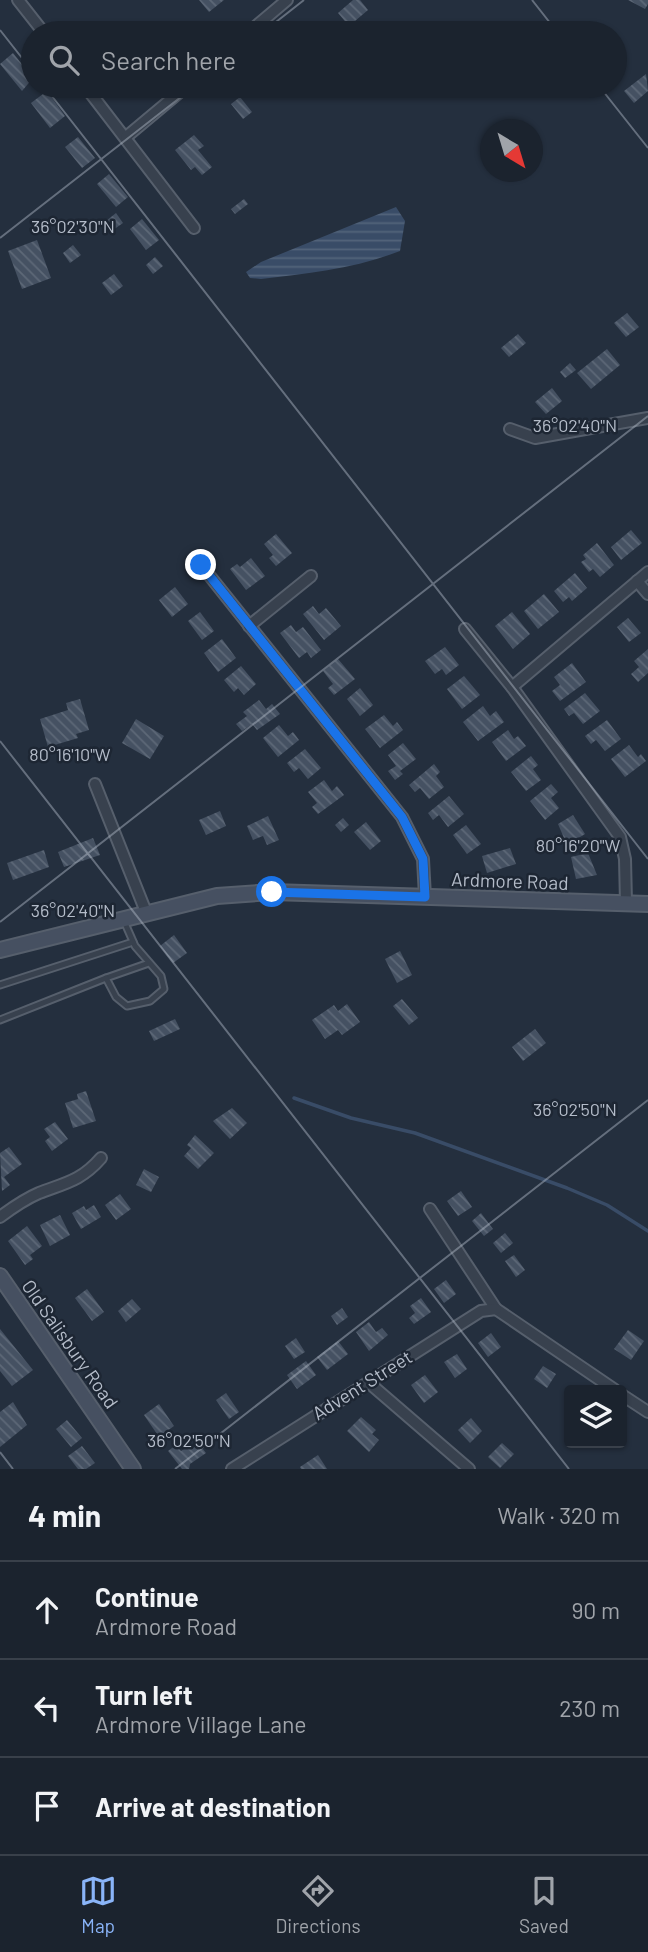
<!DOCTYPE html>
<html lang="en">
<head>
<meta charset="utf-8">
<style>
	body { margin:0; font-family:Barlow,sans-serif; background:#242b36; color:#f1f3f6 }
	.controls { position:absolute; right:21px; bottom:21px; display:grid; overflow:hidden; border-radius:7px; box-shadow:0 2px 5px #0004 }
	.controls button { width:63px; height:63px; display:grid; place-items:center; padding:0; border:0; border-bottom:2px solid #39404a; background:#1b232e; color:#f1f3f6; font:35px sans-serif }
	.compass { position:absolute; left:480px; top:119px; width:63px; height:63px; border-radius:50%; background:#1b232e; box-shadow:0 2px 5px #0004; rotate:142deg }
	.stop { position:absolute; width:21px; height:21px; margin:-16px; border:5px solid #1a73e8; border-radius:50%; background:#fff }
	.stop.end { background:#1a73e8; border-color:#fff; box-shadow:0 2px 7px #0008 }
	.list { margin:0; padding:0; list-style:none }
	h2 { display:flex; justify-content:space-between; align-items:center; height:91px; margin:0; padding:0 28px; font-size:30px }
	h2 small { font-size:23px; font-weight:400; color:#a0a4aa }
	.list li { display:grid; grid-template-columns:46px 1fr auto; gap:21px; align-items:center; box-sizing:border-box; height:98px; padding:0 28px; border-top:2px solid #39404a }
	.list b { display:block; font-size:26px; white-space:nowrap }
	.list p { margin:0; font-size:23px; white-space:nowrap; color:#a0a4aa }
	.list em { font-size:23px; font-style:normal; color:#a0a4aa }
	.icon { flex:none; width:38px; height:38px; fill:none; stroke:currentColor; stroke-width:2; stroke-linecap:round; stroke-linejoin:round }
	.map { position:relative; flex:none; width:648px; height:1469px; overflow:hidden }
	.search { position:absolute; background:#1b232e; box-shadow:0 2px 5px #0004; left:21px; right:21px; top:21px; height:77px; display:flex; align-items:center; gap:18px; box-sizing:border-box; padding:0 24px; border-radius:38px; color:#a0a4aa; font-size:26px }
	.sheet { height:385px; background:#1b232e }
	nav { display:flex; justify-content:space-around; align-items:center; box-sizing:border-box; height:98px; border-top:2px solid #39404a; background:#1b232e; font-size:19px; color:#a0a4aa }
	nav a { display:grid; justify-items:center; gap:4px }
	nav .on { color:#8ab4f8 }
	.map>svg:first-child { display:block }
	.water { fill:url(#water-rules) }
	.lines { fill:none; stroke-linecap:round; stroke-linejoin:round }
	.stream { stroke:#394c67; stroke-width:3.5 }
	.building { fill:url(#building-back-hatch) }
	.lane-casing { stroke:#565f6c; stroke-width:9 }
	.street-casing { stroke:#565f6c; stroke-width:14 }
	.secondary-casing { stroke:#565f6c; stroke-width:18 }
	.lane { stroke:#38414e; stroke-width:5 }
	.street { stroke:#38414e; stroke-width:10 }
	.secondary { stroke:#465061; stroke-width:14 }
	.route { stroke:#1a73e8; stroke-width:9 }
	.ticks { fill:none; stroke:#b4bcc9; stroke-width:2; stroke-opacity:0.45 }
	.labels { text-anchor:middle; stroke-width:5; stroke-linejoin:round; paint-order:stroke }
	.street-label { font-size:19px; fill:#b4bcc9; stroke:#1d2633 }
	.ticks-label { font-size:18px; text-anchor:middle; fill:#b4bcc9; stroke:#1d2633; stroke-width:5; stroke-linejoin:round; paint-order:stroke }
</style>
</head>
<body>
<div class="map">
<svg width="648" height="1469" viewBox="0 0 648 1469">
	<defs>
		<pattern id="water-rules" width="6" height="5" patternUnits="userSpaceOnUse" patternTransform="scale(1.75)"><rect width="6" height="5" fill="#394c67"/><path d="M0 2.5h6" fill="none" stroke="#53647b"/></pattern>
		<pattern id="building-back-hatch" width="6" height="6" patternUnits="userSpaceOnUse" patternTransform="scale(1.75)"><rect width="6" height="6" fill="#455162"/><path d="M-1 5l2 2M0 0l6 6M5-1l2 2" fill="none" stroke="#5d6877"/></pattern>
	</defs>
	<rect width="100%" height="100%" fill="#242f3e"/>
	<!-- water -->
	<path class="water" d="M396 207 405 221 400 251C354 269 309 273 261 279L250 278 246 272 261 262Z"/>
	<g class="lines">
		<!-- stream -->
		<path class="stream" d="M294 1098 351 1118 415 1133 567 1188 607 1205 648 1231"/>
	</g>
	<!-- building -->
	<g class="building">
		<path d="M199 0H224L209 12Z"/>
		<path d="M353 0H360L368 10 349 26 338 13Z"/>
		<path d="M628 0H648V4L645 9Z"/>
		<path d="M173 21 183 33H159Z"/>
		<path d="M13 53 33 78 22 91 0 64Z"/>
		<path d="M646 74 648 91 634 103 624 91Z"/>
		<path d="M47 91 65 116 50 128 31 103Z"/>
		<path d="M240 97 252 112 243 119 231 104Z"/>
		<path d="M194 135 204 146 198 150 212 167 202 175 195 167 191 170 175 150Z"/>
		<path d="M78 137 95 158 82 168 65 147Z"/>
		<path d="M109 174 128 197 116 207 97 184Z"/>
		<path d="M244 199 248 204 235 214 231 209Z"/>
		<path d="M116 213 123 223 113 230 106 221Z"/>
		<path d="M142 219 159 240 146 250 130 229Z"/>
		<path d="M37 240 51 278 22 289 8 251Z"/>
		<path d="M73 245 81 255 70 263 63 253Z"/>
		<path d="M155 257 163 266 153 274 146 265Z"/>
		<path d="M114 274 123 286 111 295 102 283Z"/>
		<path d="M627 313 639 327 626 337 614 323Z"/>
		<path d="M518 334 526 343 509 357 501 348Z"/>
		<path d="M607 349 620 365 591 389 577 373Z"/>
		<path d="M570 363 576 370 565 378 560 372Z"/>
		<path d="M552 388 562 401 546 414 535 402Z"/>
		<path d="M631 530 642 543 621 560 611 547Z"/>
		<path d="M276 534 292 553 276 566 269 558 273 555 264 544Z"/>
		<path d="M597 543 614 565 600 577 593 569 589 572 581 562 586 559 583 555Z"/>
		<path d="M251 558 265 576 246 590 230 569 237 564 240 567Z"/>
		<path d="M575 573 587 588 572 601 569 597 563 602 554 591Z"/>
		<path d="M175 587 188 604 172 617 159 600Z"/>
		<path d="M544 594 559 612 538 629 524 611Z"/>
		<path d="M313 606 319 614 326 608 341 626 324 640 303 614Z"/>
		<path d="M200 612 214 631 202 640 188 621Z"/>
		<path d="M512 612 530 634 513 649 495 626Z"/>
		<path d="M628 618 641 633 629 642 617 627Z"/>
		<path d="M291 625 296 632 303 627 321 650 311 658 307 652 299 658 280 633Z"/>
		<path d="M222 639 236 658 218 672 204 653Z"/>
		<path d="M445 647 459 665 446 675 442 669 435 674 425 661Z"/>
		<path d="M648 649V673L638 682 631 674 639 667 634 661Z"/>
		<path d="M338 659 355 679 334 695 328 688 333 684 323 671Z"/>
		<path d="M572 663 586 682 560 701 552 691 560 685 554 677Z"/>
		<path d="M241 666 256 684 244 695 238 688 234 692 224 680Z"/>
		<path d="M464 676 480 695 462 709 447 689Z"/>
		<path d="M360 688 373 705 360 716 347 699Z"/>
		<path d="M585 693 600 711 583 724 574 713 569 716 564 709Z"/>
		<path d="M80 699 89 730 76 734 78 738 48 747 40 719 68 710 66 703Z"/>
		<path d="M259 700 266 709 272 704 280 714 257 730 252 724 242 731 236 724 247 716 243 712Z"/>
		<path d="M483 706 490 716 496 711 504 722 478 741 463 722Z"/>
		<path d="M384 715 393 726 397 722 403 730 380 748 365 729Z"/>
		<path d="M136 719 164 736 150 759 122 743Z"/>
		<path d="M607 720 621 739 605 751 596 740 591 744 585 736Z"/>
		<path d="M279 725 288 736 293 732 299 740 278 757 263 738Z"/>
		<path d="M508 730 514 739 518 736 526 746 506 761 492 742Z"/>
		<path d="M403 743 416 759 400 771 403 774 395 780 388 771 396 766 388 755Z"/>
		<path d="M629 745 638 757 641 754 646 761 625 777 611 759Z"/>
		<path d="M305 749 321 768 308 779 299 768 294 772 287 763Z"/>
		<path d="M531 756 538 765 533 769 541 780 526 791 511 772Z"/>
		<path d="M434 764 440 772 436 776 444 787 429 799 420 788 415 792 409 785Z"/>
		<path d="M324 780 332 791 337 786 344 795 318 814 312 807 317 803 308 792Z"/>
		<path d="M551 784 558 792 551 798 559 808 545 820 530 801Z"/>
		<path d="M449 796 464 814 448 827 439 815 433 820 428 813Z"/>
		<path d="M220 811 226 826 206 835 199 820Z"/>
		<path d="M573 815 585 834 567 845 558 824Z"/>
		<path d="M268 816 279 840 267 845 263 836 253 840 247 826Z"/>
		<path d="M343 818 349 825 341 832 335 825Z"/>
		<path d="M366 822 381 841 370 850 354 832Z"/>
		<path d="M466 825 481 844 467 854 453 835Z"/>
		<path d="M93 838 100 855 64 867 58 852Z"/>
		<path d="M510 848 516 864 487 873 482 856Z"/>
		<path d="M44 850 49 867 13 880 7 863Z"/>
		<path d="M588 853 597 875 576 879 571 857Z"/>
		<path d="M174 935 187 953 173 963 160 946Z"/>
		<path d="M400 951 412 975 397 983 385 959Z"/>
		<path d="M402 999 418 1018 409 1025 393 1006Z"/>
		<path d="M347 1004 360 1022 342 1035 338 1030 325 1039 312 1020 334 1005 338 1011Z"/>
		<path d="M175 1019 180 1029 154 1041 149 1031Z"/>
		<path d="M535 1029 546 1043 523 1061 512 1047Z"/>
		<path d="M86 1091 96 1121 73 1128 65 1103 78 1099 77 1094Z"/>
		<path d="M232 1108 247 1123 230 1139 213 1121Z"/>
		<path d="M55 1122 68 1139 52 1151 45 1141 50 1137 44 1129Z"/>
		<path d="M195 1135 214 1153 198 1169 184 1156 191 1148 187 1145Z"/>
		<path d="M9 1147 22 1164 4 1177 10 1185 2 1191 0 1153Z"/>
		<path d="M144 1169 159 1177 151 1192 136 1185Z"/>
		<path d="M461 1191 472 1207 458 1216 447 1201Z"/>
		<path d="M120 1194 131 1209 116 1220 105 1205Z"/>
		<path d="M94 1205 101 1217 81 1229 72 1213 84 1206 86 1210Z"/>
		<path d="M481 1213 493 1229 484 1236 472 1221Z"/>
		<path d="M60 1215 70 1235 50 1246 40 1225Z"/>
		<path d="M27 1226 42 1246 30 1255 33 1259 25 1265 8 1241Z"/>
		<path d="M505 1233 513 1243 501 1253 493 1243Z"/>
		<path d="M514 1255 525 1270 516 1277 505 1261Z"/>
		<path d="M446 1280 456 1294 444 1303 434 1289Z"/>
		<path d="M87 1289 104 1312 92 1321 75 1298Z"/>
		<path d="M421 1298 431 1312 414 1324 409 1318 415 1313 410 1306Z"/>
		<path d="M132 1299 141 1309 126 1322 118 1311Z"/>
		<path d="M342 1308 348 1317 337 1325 331 1316Z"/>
		<path d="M369 1322 376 1332 382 1328 388 1335 369 1351 356 1332Z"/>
		<path d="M0 1329 33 1370 12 1386 0 1371Z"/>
		<path d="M628 1330 644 1341 631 1360 614 1349Z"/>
		<path d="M491 1333 501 1347 488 1357 478 1343Z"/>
		<path d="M296 1338 305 1352 294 1359 285 1346Z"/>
		<path d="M338 1341 348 1354 327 1370 317 1357Z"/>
		<path d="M457 1354 467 1369 455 1378 444 1362Z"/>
		<path d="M306 1361 316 1375 297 1389 287 1375Z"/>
		<path d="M543 1366 556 1374 547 1388 534 1379Z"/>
		<path d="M425 1375 438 1392 424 1403 411 1385Z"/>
		<path d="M226 1393 239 1412 229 1419 216 1400Z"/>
		<path d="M13 1402 27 1425 0 1447V1412Z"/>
		<path d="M159 1404 174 1426 159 1437 144 1415Z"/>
		<path d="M361 1417 376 1430 372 1434 379 1440 369 1452 347 1431Z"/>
		<path d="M471 1418 482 1431 470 1443 458 1430Z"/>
		<path d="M67 1420 82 1438 71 1447 56 1429Z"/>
		<path d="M502 1443 514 1454 500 1468 488 1457Z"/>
		<path d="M199 1444 206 1453 190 1464 189 1469H182L168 1451 176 1445 181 1451 190 1445 193 1448Z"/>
		<path d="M82 1446 95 1463 86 1469H78L68 1456Z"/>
		<path d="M318 1455 327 1469H301L300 1467Z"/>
	</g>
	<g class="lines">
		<!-- lane casing -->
		<g class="lane-casing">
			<g id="lane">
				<path d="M124 921 135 946 161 976 164 989 150 1001 127 1006 116 997 106 978 149 963"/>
				<path d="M0 985 133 942"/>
				<path d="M0 1020 106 978"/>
			</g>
		</g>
		<!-- street casing -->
		<g class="street-casing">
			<g id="street">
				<path d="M18 0 44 33"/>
				<path d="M248 33 287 0"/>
				<path d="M85 86 194 228"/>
				<path d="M126 137 187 86"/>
				<path d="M510 429 535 438 648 418"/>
				<path d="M201 565 402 817 423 859 425 897"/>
				<path d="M637 581 648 594"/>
				<path d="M249 626 311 576"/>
				<path d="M465 629 512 687 620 837 625 859 626 903"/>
				<path d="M512 687 648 572"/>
				<path d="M95 784 146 912"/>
				<path d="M430 1209 496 1309 615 1390"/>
				<path d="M0 1217C12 1208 25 1199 39 1193 65 1183 81 1181 101 1158"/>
				<path d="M368 1382 469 1469"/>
				<path d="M622 1395 648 1412"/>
				<path d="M232 1469 481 1311 496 1309"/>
			</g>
		</g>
		<!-- secondary casing -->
		<g class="secondary-casing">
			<g id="secondary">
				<path d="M0 950 217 896 272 892 648 904"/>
				<path d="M0 1276 133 1469"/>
			</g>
		</g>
		<!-- lane -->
		<use href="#lane" class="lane"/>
		<!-- street -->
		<use href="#street" class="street"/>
		<!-- secondary -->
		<use href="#secondary" class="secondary"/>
	</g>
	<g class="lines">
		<!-- route -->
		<path class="route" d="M201 565 402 817 423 859 425 897 272 892"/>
	</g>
	<!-- ticks -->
	<path class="ticks" d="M532 0 558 33M0 30 33 72M262 33 304 0M44 86 648 859M599 86 648 148M0 238 195 86M0 741 569 1469M0 922 648 416M0 1452 13 1469M175 1469 648 1100"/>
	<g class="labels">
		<!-- street labels -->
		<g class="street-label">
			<text transform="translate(510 881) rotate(2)" y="7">Ardmore Road</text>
			<text transform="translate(70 1344) rotate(55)" y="7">Old Salisbury Road</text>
			<text transform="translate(362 1385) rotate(-32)" y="7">Advent Street</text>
		</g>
	</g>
	<g class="ticks-label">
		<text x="73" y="233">36°02'30"N</text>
		<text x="575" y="432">36°02'40"N</text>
		<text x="70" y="761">80°16'10"W</text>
		<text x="578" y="852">80°16'20"W</text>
		<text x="73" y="917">36°02'40"N</text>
		<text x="575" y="1116">36°02'50"N</text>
		<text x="189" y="1447">36°02'50"N</text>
	</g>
</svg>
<div class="controls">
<button><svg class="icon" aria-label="layers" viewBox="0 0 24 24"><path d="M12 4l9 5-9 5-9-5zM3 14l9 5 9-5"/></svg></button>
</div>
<svg class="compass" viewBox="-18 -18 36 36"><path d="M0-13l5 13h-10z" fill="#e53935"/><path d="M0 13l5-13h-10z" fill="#a0a4aa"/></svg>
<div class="stop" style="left:272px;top:892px"></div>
<div class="stop end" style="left:201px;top:565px"></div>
<div class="search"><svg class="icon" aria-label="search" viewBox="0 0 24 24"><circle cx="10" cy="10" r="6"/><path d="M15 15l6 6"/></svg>Search here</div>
</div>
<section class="sheet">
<h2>4 min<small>Walk · 320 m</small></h2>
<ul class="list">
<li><svg class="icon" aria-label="ahead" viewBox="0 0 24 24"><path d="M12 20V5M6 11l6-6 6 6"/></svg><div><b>Continue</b><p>Ardmore Road</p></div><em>90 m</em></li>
<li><svg class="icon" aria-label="left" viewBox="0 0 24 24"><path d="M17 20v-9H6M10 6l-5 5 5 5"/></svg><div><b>Turn left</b><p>Ardmore Village Lane</p></div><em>230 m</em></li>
<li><svg class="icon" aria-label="arrive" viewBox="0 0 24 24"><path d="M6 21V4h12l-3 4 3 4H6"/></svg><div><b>Arrive at destination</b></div></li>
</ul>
</section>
<nav>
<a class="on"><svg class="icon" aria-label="map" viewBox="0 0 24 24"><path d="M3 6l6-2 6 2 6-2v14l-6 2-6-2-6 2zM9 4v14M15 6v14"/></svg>Map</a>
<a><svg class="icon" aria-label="directions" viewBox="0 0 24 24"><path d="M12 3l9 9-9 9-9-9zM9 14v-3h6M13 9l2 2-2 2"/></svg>Directions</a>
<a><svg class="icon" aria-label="saved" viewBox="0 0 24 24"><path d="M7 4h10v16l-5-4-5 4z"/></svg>Saved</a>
</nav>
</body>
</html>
